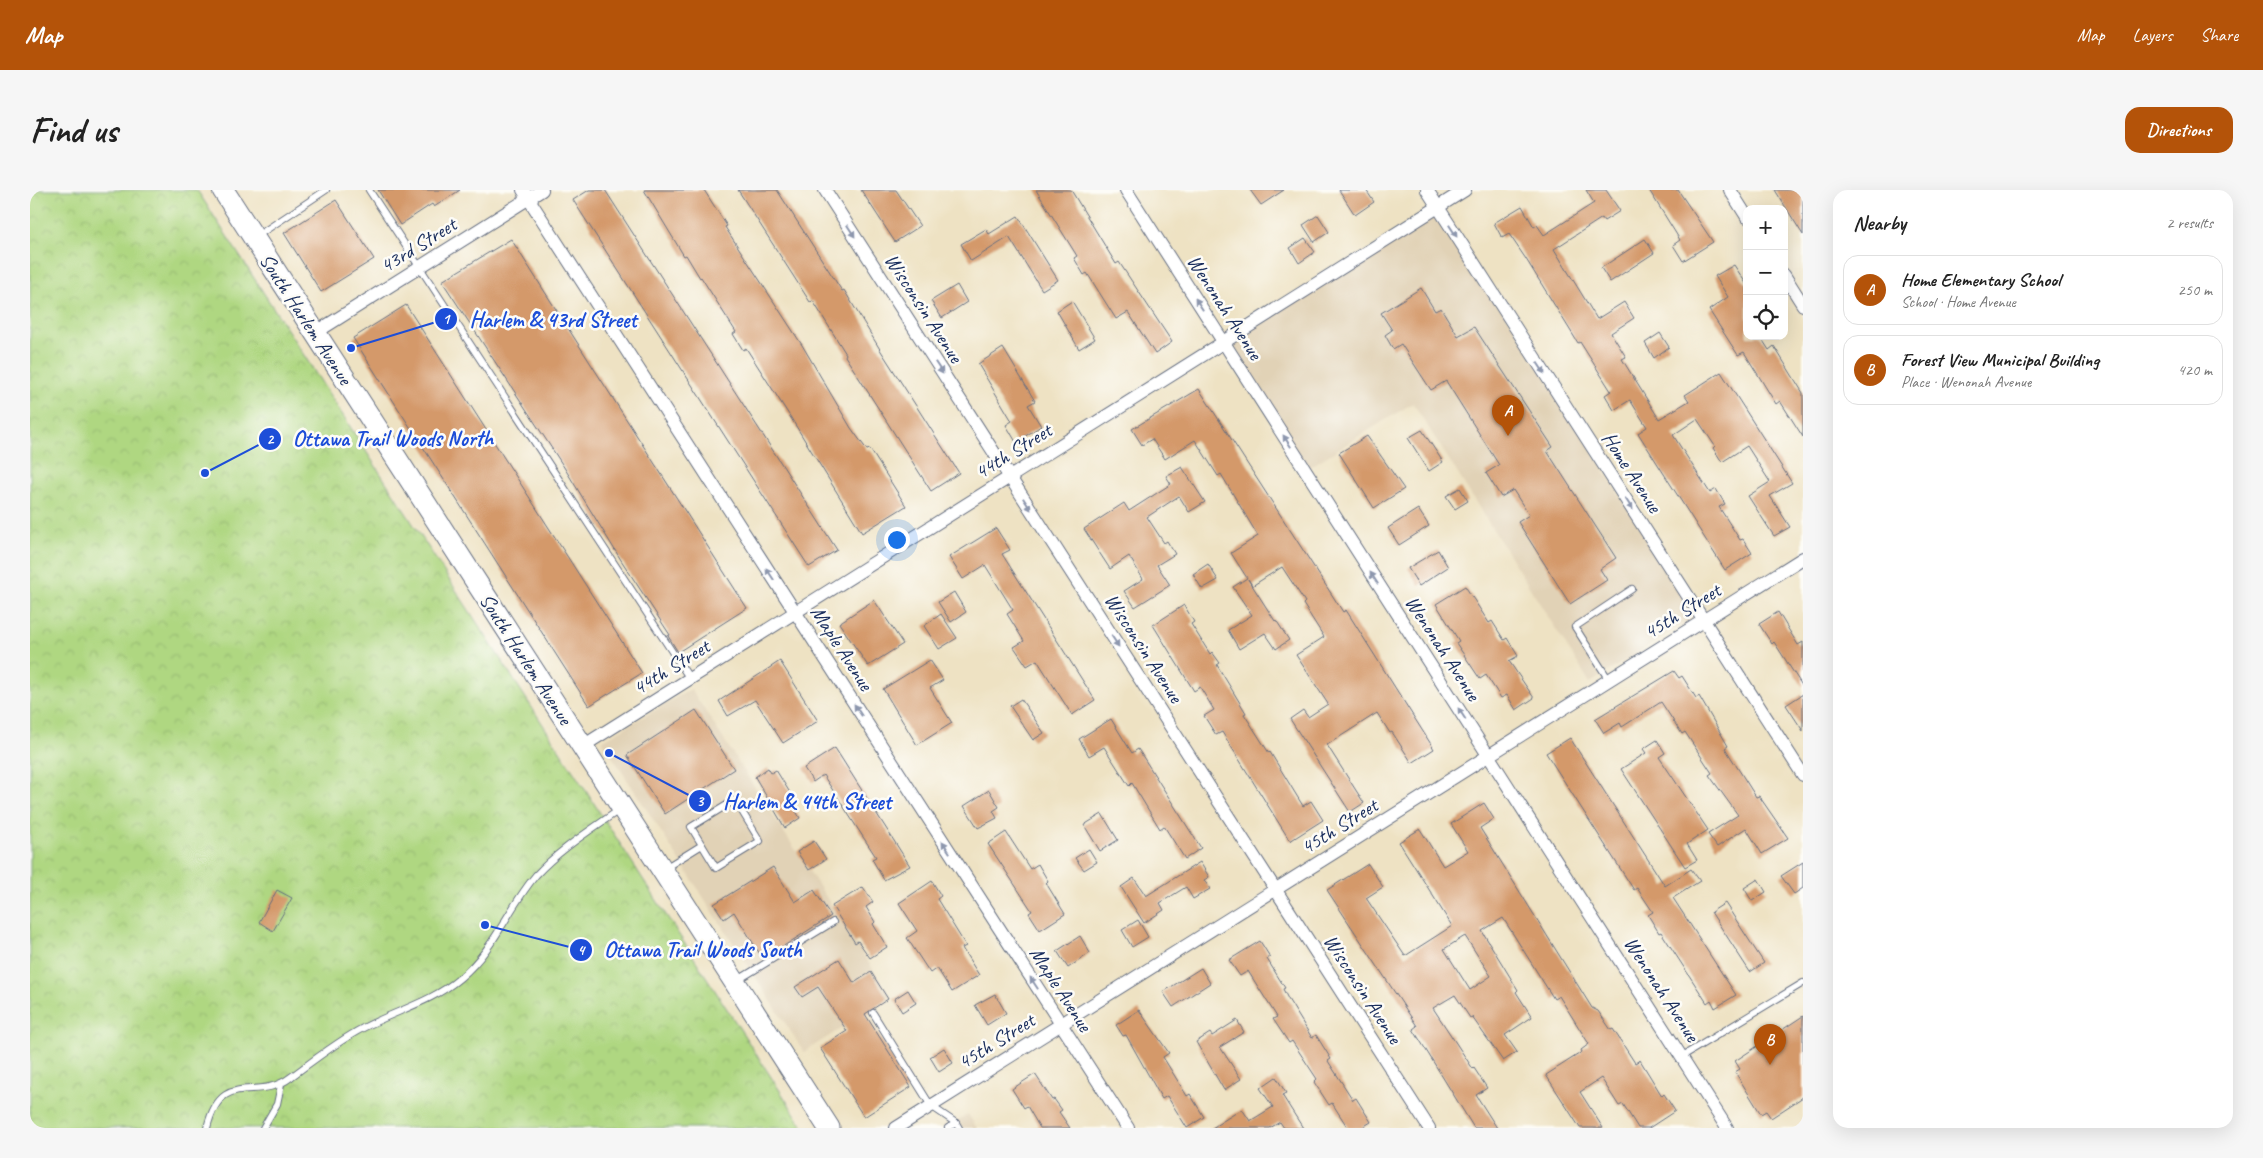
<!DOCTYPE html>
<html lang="en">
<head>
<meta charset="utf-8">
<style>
	body { margin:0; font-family:Caveat,sans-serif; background:#f6f6f6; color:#222 }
	.controls { position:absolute; right:15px; top:15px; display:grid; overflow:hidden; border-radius:10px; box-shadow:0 5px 20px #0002 }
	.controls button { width:45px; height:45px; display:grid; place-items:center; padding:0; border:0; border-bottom:1px solid #e0e0e0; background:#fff; color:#222; font:25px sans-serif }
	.you { position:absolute; left:866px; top:349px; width:18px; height:18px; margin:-12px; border:4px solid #fff; border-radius:50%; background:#1a73e8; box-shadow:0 0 0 8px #1a73e833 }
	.badge { display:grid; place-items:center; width:32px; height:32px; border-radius:50%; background:#b45309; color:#fff; font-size:16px; font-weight:700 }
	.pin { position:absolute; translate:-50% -41px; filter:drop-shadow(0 1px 2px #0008) }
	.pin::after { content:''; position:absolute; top:26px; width:18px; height:15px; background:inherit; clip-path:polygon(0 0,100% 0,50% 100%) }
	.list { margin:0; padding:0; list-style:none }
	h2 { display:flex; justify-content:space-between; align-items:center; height:65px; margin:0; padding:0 20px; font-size:21px }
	h2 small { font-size:16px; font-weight:400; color:#767676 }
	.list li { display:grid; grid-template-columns:32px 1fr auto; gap:15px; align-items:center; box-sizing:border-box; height:70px; margin:0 10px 10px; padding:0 10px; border:1px solid #e0e0e0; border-radius:15px }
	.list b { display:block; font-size:19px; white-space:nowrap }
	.list p { margin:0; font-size:16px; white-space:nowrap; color:#767676 }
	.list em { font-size:16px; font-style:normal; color:#767676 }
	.icon { flex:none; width:28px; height:28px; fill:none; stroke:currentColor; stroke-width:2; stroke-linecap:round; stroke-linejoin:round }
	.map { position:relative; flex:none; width:1773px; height:938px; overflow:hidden; border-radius:15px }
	header { display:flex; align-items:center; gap:30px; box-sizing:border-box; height:70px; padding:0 25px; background:#b45309; color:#fff }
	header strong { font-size:24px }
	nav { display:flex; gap:28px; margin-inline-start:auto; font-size:18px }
	.intro { display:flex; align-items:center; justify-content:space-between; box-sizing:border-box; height:120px; padding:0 30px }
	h1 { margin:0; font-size:35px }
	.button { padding:12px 22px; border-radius:15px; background:#b45309; color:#fff; font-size:18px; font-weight:700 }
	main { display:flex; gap:30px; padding:0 30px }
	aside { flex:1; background:#fff; border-radius:15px; box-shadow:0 5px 20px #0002 }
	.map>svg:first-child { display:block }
	.built { fill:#e1d2b6 }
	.park { fill:url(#park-crowns); stroke:#658370 }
	.building { fill:#d4996b; fill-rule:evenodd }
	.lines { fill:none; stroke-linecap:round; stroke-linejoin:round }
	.lane-casing { stroke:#656e81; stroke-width:8 }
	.street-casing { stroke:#656e81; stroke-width:14 }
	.primary-casing { stroke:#656e81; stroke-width:23 }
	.lane { stroke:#fff; stroke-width:6 }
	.street { stroke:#fff; stroke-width:12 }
	.primary { stroke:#fff; stroke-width:21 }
	.oneway { fill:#8d97ae }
	.labels { text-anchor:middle; stroke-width:5; stroke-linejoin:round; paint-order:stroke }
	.street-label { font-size:21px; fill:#1b2f5e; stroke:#fdfcf7 }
	.leader { fill:none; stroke:#1d4ed8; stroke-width:2 }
	.callout-dot { fill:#1d4ed8; stroke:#fdfcf7; stroke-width:2 }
	.mark-label { font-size:15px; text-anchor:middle; font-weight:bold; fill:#fff }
	.callout-label { font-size:22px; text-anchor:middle; font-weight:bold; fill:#1d4ed8; stroke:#fdfcf7; stroke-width:5; stroke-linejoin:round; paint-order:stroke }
</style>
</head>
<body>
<header>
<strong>Map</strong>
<nav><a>Map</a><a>Layers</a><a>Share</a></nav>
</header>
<div class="intro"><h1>Find us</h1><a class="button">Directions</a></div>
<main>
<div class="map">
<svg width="1773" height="938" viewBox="0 0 1773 938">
	<defs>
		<pattern id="park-crowns" width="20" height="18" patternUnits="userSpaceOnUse" patternTransform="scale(1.25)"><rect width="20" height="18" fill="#afd781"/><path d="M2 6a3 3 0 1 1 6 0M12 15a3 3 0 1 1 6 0" fill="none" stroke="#96b972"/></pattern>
	</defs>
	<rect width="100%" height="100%" fill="#fdfcf7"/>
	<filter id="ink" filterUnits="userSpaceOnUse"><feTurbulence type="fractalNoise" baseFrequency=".02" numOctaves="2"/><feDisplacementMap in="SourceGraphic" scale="10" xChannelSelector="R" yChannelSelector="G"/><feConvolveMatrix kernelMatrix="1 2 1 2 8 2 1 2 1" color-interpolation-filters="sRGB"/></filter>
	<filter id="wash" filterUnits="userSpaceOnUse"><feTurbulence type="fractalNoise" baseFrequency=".0096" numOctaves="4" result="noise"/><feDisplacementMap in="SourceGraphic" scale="20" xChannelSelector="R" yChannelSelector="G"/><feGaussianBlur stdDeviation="1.12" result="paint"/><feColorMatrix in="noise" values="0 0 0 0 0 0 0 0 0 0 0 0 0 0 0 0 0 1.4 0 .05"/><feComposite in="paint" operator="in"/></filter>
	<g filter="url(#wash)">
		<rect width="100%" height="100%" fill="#eee2c3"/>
		<!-- built -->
		<g class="built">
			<path d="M1410 20 1666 426 1560 493 1383 213 1276 279 1197 155Z"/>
			<path d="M661 499 861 807 774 862 572 551Z"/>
			<path d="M938 924 947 938H915Z"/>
		</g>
		<!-- park -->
		<path class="park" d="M0 0H167L774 938H0Z"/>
		<g id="blocks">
			<!-- building -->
			<g class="building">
				<path d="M348 0H430L404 17 402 14 370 35Z"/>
				<path d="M559 0H575L807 360 779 377 543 10Z"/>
				<path d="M614 0H674L697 36 695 37 772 155 821 238 837 260 840 259 876 316 832 343 761 228 716 158 713 160 703 144 706 142 671 87 670 88 656 65 654 66Z"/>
				<path d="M708 0H747L812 101 814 100 851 161 929 283 901 301 815 166 816 164 783 111 780 112Z"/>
				<path d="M831 0H866L890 36 865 52Z"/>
				<path d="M1006 0H1041L1086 74 1089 72 1142 152 1125 164 1098 122 1086 129 1057 83 1054 85 1044 68 1047 66Z"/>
				<path d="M1220 0H1254L1231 15Z"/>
				<path d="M1309 0H1336L1344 12 1325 25Z"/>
				<path d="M1556 0H1576L1590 21 1574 31 1572 28 1524 59 1567 129 1594 112 1604 128 1581 143 1596 167 1592 169 1629 229 1659 211 1655 205 1691 182 1762 293 1740 306 1760 337 1744 346 1718 306 1740 292 1717 256 1692 272 1683 258 1685 256 1667 229 1643 245 1680 303 1686 299 1695 314 1689 317 1710 350 1713 349 1722 363 1695 380 1608 243 1617 237 1600 210 1584 220 1575 205 1581 201 1550 152 1548 153 1496 69 1479 44 1472 48 1464 33 1492 16 1504 37 1507 35 1514 45 1564 13Z"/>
				<path d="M1619 0H1648L1683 52 1653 71 1643 55 1650 50Z"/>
				<path d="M1745 0H1773V45Z"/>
				<path d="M306 10 344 69 291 102 254 43Z"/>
				<path d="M1288 25 1299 42 1284 52 1273 35Z"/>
				<path d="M988 26 1028 90 1012 100 979 47 941 71 931 54 956 39 959 44Z"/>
				<path d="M1275 48 1285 62 1269 73 1260 58Z"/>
				<path d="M481 49 717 418 648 462 638 446 640 445 591 370 532 274 412 91Z"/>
				<path d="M1615 49 1624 63 1580 92 1571 78Z"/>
				<path d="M1704 75 1717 95V146H1730L1739 160 1744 156 1773 203V247L1750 211 1746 214 1714 162 1708 165 1679 120 1698 107 1685 86Z"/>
				<path d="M927 95 937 112 912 128 901 111Z"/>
				<path d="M1391 98 1405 121 1411 118 1428 146 1444 137 1523 257 1517 261 1586 368 1570 379 1577 390 1540 414 1488 332 1499 325 1483 300 1471 307 1456 283 1469 275 1416 191 1401 200 1371 154 1363 159 1355 145 1362 140 1351 123Z"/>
				<path d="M1042 111 1065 149 1049 159 1027 121Z"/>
				<path d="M376 115 612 483 559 516 323 148Z"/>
				<path d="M1630 143 1639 157 1624 168 1615 153Z"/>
				<path d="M973 158 1005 211 998 215 1011 236 986 252 976 235 982 231 948 174Z"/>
				<path d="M1169 199 1313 422 1316 420 1404 559 1382 573 1362 542 1360 543 1347 523 1297 555 1334 613 1320 622 1260 529 1273 520 1278 527 1298 514 1266 465 1294 447 1273 414 1275 412 1252 377 1222 396 1218 389 1245 431 1246 430 1259 450 1246 459 1235 443 1209 459 1198 440 1222 425 1203 397 1217 388 1201 363 1228 346 1191 284 1188 286 1165 250 1135 269 1122 249 1112 255 1102 239Z"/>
				<path d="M1392 240 1413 272 1399 281 1378 248Z"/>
				<path d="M1337 246 1374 299 1344 318 1309 263Z"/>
				<path d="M1152 277 1175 312 1159 322 1149 306 1117 327 1134 353 1137 351 1145 364 1127 375 1140 395 1105 417 1094 401 1113 389 1099 366 1080 379 1054 339 1094 313 1099 321 1141 294 1136 286Z"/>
				<path d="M1430 298 1438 311 1425 319 1416 306Z"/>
				<path d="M1388 319 1399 336 1369 355 1358 338Z"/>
				<path d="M966 338 980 360 972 364 1065 510 1042 525 1007 470 997 476 984 457 994 451 977 424 983 420 955 375 933 389 919 367Z"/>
				<path d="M1408 360 1418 377 1389 396 1378 378Z"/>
				<path d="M1178 374 1188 390 1172 399 1163 384Z"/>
				<path d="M1435 396 1459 433 1462 431 1474 450 1477 448 1488 466 1479 471 1504 508 1486 520 1477 505 1471 508 1456 485 1450 489 1426 453 1429 451 1406 414Z"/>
				<path d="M924 402 936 422 921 432 908 412Z"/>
				<path d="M844 410 873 454 838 476 809 433Z"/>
				<path d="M1154 415 1164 432 1161 434 1180 464 1182 462 1190 473 1187 475 1216 523 1214 524 1239 563 1240 562 1273 616 1281 611 1293 630 1260 651 1192 542 1186 545 1174 526 1184 520 1170 497 1164 501 1123 435Z"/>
				<path d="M1748 422 1768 455 1773 452V497L1744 452 1742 454 1729 434Z"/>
				<path d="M911 424 927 448 909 459 894 436Z"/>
				<path d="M900 470 913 490 900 498 922 533 887 555 853 499Z"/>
				<path d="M750 471 788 531 753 553 725 510 698 526 689 511Z"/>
				<path d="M1644 481 1649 488 1652 486 1666 508 1669 506 1698 556 1695 558 1726 607 1729 606 1758 648 1732 664 1716 638 1687 657 1678 644 1708 625 1679 585 1682 583 1655 542 1652 544 1631 512 1592 537 1590 533 1574 543 1565 529Z"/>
				<path d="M1773 504V541L1756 515Z"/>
				<path d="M991 509 1014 543 1003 550 980 516Z"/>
				<path d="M666 520 704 579 635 624 597 565Z"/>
				<path d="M1081 529 1102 563 1108 559 1171 658 1155 669 1134 636 1130 639 1102 593 1099 596 1074 557 1059 566 1049 549Z"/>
				<path d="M1540 548 1635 696 1661 679 1670 691 1643 708 1706 805 1685 818 1681 810 1677 813 1631 742 1629 743 1618 725 1623 722 1607 698 1604 700 1516 563Z"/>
				<path d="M1627 550 1635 563 1629 567 1678 640 1657 654 1667 670 1655 677 1591 579 1616 563 1613 559Z"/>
				<path d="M805 558 880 676 854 690 842 669 846 667 793 585 783 592 774 578Z"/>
				<path d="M738 578 741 583 746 580 762 606 758 608 770 628 755 638 725 587Z"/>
				<path d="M959 600 969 617 963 621 967 628 948 638 934 616Z"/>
				<path d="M1454 613 1464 629 1450 638 1562 818 1568 821 1581 840 1583 839 1605 873 1610 870 1632 906 1634 904 1645 921 1619 938H1608L1593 914 1589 916 1571 888 1550 902 1573 938H1550L1516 885 1552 862 1551 860 1559 854 1529 806 1524 809 1473 728 1452 741 1488 800 1486 802 1502 827 1475 845 1487 862 1473 871 1442 827 1440 828 1425 805 1403 818 1443 879 1444 878 1457 898 1446 905 1467 938H1444L1383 839 1387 836 1297 700 1338 674 1353 697 1336 708 1375 766 1422 736 1369 652 1390 639 1413 676 1438 661 1421 634ZM1435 746 1461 786 1440 800 1414 759Z"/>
				<path d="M1072 624 1088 650 1070 661 1054 635Z"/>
				<path d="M976 642 1000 679 1008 674 1018 691 1016 693 1035 724 1010 740 999 723 1002 721 958 654Z"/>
				<path d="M784 651 796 669 779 680 767 662Z"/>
				<path d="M1059 659 1067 672 1054 680 1045 668Z"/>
				<path d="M1170 672 1179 687 1174 690 1180 699 1163 709 1156 697 1130 713 1134 720 1114 733 1091 697 1104 688 1116 706Z"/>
				<path d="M1773 672V698L1764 704 1751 686Z"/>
				<path d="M743 677 765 712 784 700 801 726 733 769 704 722 694 729 684 714Z"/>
				<path d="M1728 689 1736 702 1722 711 1714 698Z"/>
				<path d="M902 691 911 706 907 709 936 756 932 758 949 785 922 802 907 778 900 783 877 748 887 741 869 713Z"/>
				<path d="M833 697 843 712 836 717 845 732 843 734 857 757 840 768 828 751 825 753 802 716Z"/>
				<path d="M247 700 262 708 243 741 229 732Z"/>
				<path d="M1695 713 1734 773 1720 782 1681 722Z"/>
				<path d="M1108 730 1118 747 1102 757 1092 740Z"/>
				<path d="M1050 746 1060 763 1038 778 1027 761Z"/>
				<path d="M1230 751 1240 767 1237 769 1255 798 1253 799 1258 809 1282 848 1286 845 1301 869 1298 871 1323 910 1326 908 1341 932 1331 938H1318L1302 913 1299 915 1284 892 1287 889 1262 851 1259 853 1243 829 1247 827 1218 781 1210 786 1199 770Z"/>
				<path d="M809 769 824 793 841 782 858 809 835 824 881 897 834 927 790 858 817 841 788 797 772 807 765 797Z"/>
				<path d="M1171 778 1180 793 1143 817 1133 802Z"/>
				<path d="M878 800 886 813 872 822 864 809Z"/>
				<path d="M965 804 976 823 957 835 945 815Z"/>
				<path d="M1109 820 1139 863 1133 867 1157 906 1160 904 1174 927 1157 938 1137 906 1132 909 1096 845 1093 846 1086 835Z"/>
				<path d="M1773 826V907L1741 928 1736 921 1731 924 1705 882 1710 879 1705 871Z"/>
				<path d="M1207 830 1214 842 1190 857 1211 889 1194 900 1166 852 1180 843 1182 846Z"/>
				<path d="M914 858 923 873 909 882 900 867Z"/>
				<path d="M1005 884 1022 910 1024 909 1032 920 1029 922 1040 938H1010L997 916 994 918 982 899Z"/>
				<path d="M1246 887 1256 903 1252 905 1273 938H1254L1250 932 1240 938H1182L1212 919 1220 931 1243 917 1230 898Z"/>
			</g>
		</g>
	</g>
	<g filter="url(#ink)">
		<use href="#blocks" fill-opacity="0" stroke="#656e81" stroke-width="1"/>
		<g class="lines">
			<!-- lane casing -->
			<g class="lane-casing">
				<g id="lane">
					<path d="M339 0 660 489"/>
					<path d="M227 46 296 0"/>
					<path d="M1579 490 1545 437 1602 399"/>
					<path d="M705 610 730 651 686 678 661 637Z"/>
					<path d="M635 678 672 655"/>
					<path d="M708 790 803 732"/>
					<path d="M843 823 901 916 926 933 929 938"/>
					<path d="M1651 867 1773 793"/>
					<path d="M177 938C192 877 226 914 261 887 284 870 308 851 333 838 365 821 402 812 430 788 465 759 478 718 506 685 530 659 561 640 589 620"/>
					<path d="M233 938 247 914 251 895"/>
					<path d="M918 938 926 933"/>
				</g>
			</g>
			<!-- street casing -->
			<g class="street-casing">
				<g id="street">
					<path d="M493 0 1098 938"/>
					<path d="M795 0 1399 938"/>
					<path d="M1096 0 1697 938"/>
					<path d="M1397 0 1773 585"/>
					<path d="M1700 0 1717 27"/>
					<path d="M1754 85 1773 115"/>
					<path d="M285 143 512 0"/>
					<path d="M553 556 1435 0"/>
					<path d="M866 938 1773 368"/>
				</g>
			</g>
			<!-- primary casing -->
			<g class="primary-casing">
				<path id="primary" d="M193 0 799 938"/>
			</g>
			<!-- lane -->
			<use href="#lane" class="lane"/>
			<!-- street -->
			<use href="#street" class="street"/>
			<!-- primary -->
			<use href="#primary" class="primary"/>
		</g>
		<!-- one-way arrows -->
		<defs><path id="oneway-solid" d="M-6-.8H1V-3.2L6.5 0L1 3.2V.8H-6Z" transform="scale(1.25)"/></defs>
		<g class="oneway">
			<use href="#oneway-solid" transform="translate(821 41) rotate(57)"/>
			<use href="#oneway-solid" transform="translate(1423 41) rotate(57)"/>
			<use href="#oneway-solid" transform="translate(1169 114) rotate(-123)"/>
			<use href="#oneway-solid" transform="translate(909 178) rotate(57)"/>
			<use href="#oneway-solid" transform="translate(1511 178) rotate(57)"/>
			<use href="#oneway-solid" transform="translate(1257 251) rotate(-123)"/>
			<use href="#oneway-solid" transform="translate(997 314) rotate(57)"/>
			<use href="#oneway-solid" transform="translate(1599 314) rotate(57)"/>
			<use href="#oneway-solid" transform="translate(740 384) rotate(-123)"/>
			<use href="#oneway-solid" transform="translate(1344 388) rotate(-123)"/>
			<use href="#oneway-solid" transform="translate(1085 451) rotate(57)"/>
			<use href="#oneway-solid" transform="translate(828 520) rotate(-123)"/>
			<use href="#oneway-solid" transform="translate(1432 524) rotate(-123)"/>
			<use href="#oneway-solid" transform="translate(916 657) rotate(-123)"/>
			<use href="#oneway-solid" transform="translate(1004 793) rotate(-123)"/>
		</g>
	</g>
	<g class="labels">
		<!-- street labels -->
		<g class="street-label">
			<text transform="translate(388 55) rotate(-32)" y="7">43rd Street</text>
			<text transform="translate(1195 117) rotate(57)" y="7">Wenonah Avenue</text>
			<text transform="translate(894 118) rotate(57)" y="7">Wisconsin Avenue</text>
			<text transform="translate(276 129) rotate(57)" y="7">South Harlem Avenue</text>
			<text transform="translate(983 261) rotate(-32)" y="7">44th Street</text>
			<text transform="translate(1602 282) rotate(57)" y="7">Home Avenue</text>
			<text transform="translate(1652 421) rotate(-32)" y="7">45th Street</text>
			<text transform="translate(812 458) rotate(57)" y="7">Maple Avenue</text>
			<text transform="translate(1114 458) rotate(57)" y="7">Wisconsin Avenue</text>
			<text transform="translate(1413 458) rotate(57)" y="7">Wenonah Avenue</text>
			<text transform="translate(496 469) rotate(57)" y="7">South Harlem Avenue</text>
			<text transform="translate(641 477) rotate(-32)" y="7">44th Street</text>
			<text transform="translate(1309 636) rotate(-32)" y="7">45th Street</text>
			<text transform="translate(1031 799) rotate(57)" y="7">Maple Avenue</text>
			<text transform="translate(1333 799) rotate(57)" y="7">Wisconsin Avenue</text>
			<text transform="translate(1632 799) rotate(57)" y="7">Wenonah Avenue</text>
			<text transform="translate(966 851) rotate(-32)" y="7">45th Street</text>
		</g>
	</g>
	<!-- callouts -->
	<path class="leader" d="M321 158L416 129M175 283L240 249M579 563L670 611M455 735L551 760"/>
	<g class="callout-dot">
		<circle cx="321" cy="158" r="5"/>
		<circle cx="175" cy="283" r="5"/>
		<circle cx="579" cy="563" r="5"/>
		<circle cx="455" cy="735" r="5"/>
		<circle cx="416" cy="129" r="12"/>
		<circle cx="240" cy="249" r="12"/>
		<circle cx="670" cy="611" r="12"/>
		<circle cx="551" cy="760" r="12"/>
	</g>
	<g class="mark-label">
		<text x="416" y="134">1</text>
		<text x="240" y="254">2</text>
		<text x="670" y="616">3</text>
		<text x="551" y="765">4</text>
	</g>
	<g class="callout-label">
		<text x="523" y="137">Harlem &amp; 43rd Street</text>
		<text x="363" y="256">Ottawa Trail Woods North</text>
		<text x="777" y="619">Harlem &amp; 44th Street</text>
		<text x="673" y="767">Ottawa Trail Woods South</text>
	</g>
</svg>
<div class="controls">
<button>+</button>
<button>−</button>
<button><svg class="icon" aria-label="locate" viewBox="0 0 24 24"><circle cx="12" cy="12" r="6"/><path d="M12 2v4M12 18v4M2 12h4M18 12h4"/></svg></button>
</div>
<div class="you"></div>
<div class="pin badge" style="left:1478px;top:246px">A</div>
<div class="pin badge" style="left:1740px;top:875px">B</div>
</div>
<aside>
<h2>Nearby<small>2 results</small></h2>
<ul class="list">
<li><span class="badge">A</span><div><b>Home Elementary School</b><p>School · Home Avenue</p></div><em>250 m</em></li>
<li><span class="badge">B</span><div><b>Forest View Municipal Building</b><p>Place · Wenonah Avenue</p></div><em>420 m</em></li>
</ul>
</aside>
</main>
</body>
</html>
